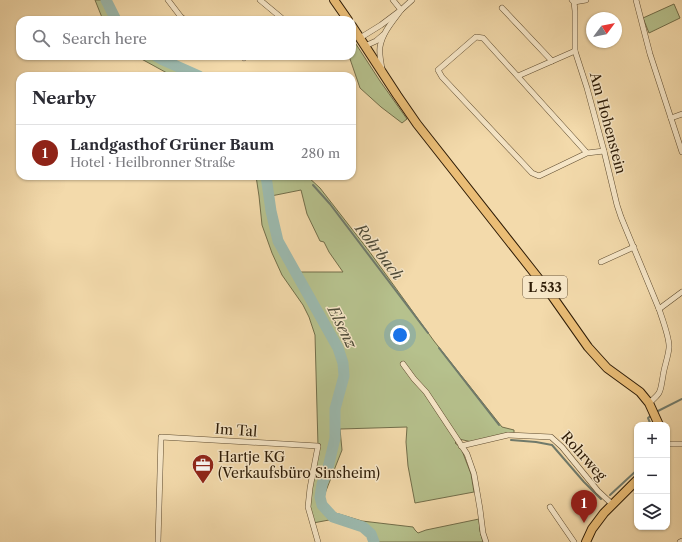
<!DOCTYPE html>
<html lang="en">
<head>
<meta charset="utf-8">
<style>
	body { margin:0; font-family:"Libre Caslon Text",serif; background:#f2f2f3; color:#2b2b33 }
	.controls { position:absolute; right:12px; bottom:12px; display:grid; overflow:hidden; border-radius:8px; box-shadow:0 1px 3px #0004 }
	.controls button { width:36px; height:36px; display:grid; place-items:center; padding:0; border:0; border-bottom:1px solid #e1e1e2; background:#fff; color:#2b2b33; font:20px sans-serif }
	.compass { position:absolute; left:586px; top:12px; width:36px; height:36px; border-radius:50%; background:#fff; box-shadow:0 1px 3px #0004; rotate:58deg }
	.you { position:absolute; left:400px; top:335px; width:14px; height:14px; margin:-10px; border:3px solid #fff; border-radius:50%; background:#1a73e8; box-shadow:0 0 0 6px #1a73e833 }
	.badge { display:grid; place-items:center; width:26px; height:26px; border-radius:50%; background:#8f2418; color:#fff; font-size:13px; font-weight:700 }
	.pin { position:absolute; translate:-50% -33px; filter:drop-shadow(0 1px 2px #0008) }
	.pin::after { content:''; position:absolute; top:21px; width:14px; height:12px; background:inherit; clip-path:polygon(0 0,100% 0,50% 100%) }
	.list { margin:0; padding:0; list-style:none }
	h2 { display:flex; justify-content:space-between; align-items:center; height:52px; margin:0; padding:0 16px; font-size:17px }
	h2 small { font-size:13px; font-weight:400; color:#7c7c81 }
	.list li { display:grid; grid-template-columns:26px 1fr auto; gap:12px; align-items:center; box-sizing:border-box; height:56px; padding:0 16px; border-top:1px solid #e1e1e2 }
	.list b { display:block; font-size:15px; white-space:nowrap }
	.list p { margin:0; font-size:13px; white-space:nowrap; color:#7c7c81 }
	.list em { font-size:13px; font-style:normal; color:#7c7c81 }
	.icon { flex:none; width:22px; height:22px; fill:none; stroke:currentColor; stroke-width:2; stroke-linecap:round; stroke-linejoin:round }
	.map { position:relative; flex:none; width:682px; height:542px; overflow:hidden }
	.search { position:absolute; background:#fff; box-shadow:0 1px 3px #0004; left:16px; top:16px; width:340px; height:44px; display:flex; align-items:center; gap:10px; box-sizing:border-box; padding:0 14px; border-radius:12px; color:#7c7c81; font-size:15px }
	.panel { position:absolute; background:#fff; box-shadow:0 1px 3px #0004; left:16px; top:72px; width:340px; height:108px; border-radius:12px }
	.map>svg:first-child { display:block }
	.green { fill:#b6c18d; stroke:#726e4a; fill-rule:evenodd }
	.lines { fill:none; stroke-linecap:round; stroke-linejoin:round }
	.stream { stroke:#707a6b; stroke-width:2 }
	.river { stroke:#9cbaaf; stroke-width:11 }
	.minor-casing { stroke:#5e4b2f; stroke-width:6 }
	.primary-casing { stroke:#2d1b06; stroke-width:10 }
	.minor { stroke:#f7e7c8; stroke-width:5 }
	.primary { stroke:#eabd76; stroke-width:8 }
	.labels { text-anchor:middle; stroke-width:3; stroke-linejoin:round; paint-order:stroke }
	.shield { fill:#f7e7c8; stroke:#6a5840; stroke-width:1 }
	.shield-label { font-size:13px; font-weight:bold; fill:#2d1b06 }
	.street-label { font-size:14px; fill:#2d1b06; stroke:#f7e7c8 }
	.poi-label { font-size:14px; fill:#2d1b06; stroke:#f7e7c8; text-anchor:start }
	.water-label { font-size:15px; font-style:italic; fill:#4e4b39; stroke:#f7e7c8 }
</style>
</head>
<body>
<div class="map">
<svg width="682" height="542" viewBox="0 0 682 542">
	<rect width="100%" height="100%" fill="#f3daab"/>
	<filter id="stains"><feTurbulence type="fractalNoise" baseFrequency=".005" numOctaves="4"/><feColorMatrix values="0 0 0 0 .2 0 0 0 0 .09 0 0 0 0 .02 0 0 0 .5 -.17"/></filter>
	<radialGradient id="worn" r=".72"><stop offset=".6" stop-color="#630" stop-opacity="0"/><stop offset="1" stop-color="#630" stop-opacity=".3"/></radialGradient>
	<!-- green -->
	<g class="green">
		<path d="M95 0H108L117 20H103Z"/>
		<path d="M674 4 680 18 649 33 643 18Z"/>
		<path d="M352 38 380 81 407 119 402 123 381 107 360 88 349 56H352Z"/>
		<path d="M136 56H158L202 76H173L167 73Z"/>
		<path d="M256 176H307L320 188 369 251 434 341 502 427 514 430V433H507L472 442 459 439 455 443 461 448 471 474 474 492 415 503 408 466 406 442 407 427 340 429 342 450 322 501 329 511 362 521 413 527 415 530 418 533 426 530 479 519 480 531 483 542H372L367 533 336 521 329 520 313 523 308 507 318 446 315 335 309 317 303 305 282 275 272 253 262 225 259 196ZM301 190 307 214 320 241 324 242 329 252 343 272H297L282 243 271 196Z"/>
	</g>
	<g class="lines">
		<!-- stream -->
		<g class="stream">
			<path d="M313 185 330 204 428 333"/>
			<path d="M439 348 499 425"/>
			<path d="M656 412 682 399"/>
			<path d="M651 425 648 418 653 414"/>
			<path d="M511 440 536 442 552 445 584 482 601 499"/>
			<path d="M610 495 637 470"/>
		</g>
		<!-- river -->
		<g class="river">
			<path d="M106 0 116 20"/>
			<path d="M156 56 163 60 199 76"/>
			<path d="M266 176 271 211 278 241 338 348 343 363 344 376 335 409V438L327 472 322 484 320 497 322 505 333 517 363 527 371 534 374 542"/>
		</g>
		<!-- minor casing -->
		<g class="minor-casing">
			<g id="minor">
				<path d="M168 0 181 17 185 20"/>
				<path d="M260 0 284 20"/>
				<path d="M393 0 401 10"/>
				<path d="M572 0 574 2 586 0"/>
				<path d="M636 0 650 54 682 152"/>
				<path d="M574 2 575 11V51L587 88 604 151 617 205 621 217 659 309C662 318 670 339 669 348 668 358 664 367 663 376 660 392 662 392 649 403"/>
				<path d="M502 8 552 61"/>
				<path d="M360 38 381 25 401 10 412 0"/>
				<path d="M365 46 376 41 383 35"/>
				<path d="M242 56 244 58"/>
				<path d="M382 69C381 62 379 54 380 47 382 33 393 21 401 10"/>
				<path d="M518 76 575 51"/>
				<path d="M671 118 682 114"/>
				<path d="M587 153 483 38 476 37 438 70 442 77 532 173 539 176 587 153 604 151"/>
				<path d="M601 262 634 247"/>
				<path d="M659 309 682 292"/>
				<path d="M403 364 414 379 426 392 467 454 474 474 480 509 483 533 486 542"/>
				<path d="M667 444H682"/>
				<path d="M461 446 508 435 551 437 562 447 598 491 612 504"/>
				<path d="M550 507 574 542"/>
				<path d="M158 542 161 437 318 446 310 488 308 507 318 542"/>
				<path d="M680 542 682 541"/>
			</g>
		</g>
		<!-- primary casing -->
		<g class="primary-casing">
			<g id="primary">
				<path d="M334 0 348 20"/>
				<path d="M352 26 397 95 417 124 550 293 588 347 607 368 640 392 649 403 659 425"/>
				<path d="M586 542 592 529 604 513 637 480"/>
			</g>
		</g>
		<!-- minor -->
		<use href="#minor" class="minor"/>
		<!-- primary -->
		<use href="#primary" class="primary"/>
	</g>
	<!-- icons -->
	<defs>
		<g id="office-pin" transform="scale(1.15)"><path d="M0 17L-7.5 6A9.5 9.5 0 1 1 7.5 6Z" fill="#8f2418" stroke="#f7e7c8"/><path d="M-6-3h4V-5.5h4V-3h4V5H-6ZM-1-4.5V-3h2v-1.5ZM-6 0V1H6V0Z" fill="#fff"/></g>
	</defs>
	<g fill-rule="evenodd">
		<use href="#office-pin" x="203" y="465"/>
	</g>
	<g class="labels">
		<!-- shield labels -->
		<rect class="shield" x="523" y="276" width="44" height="22" rx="3"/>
		<g class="shield-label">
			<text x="545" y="292">L 533</text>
		</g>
		<!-- street labels -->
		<g class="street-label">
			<text transform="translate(608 123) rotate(75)" y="5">Am Hohenstein</text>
			<text transform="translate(236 430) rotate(4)" y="5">Im Tal</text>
			<text transform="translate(584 456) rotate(48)" y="5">Rohrweg</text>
		</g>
		<!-- poi labels -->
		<g class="poi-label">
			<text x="218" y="462">Hartje KG<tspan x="218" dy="16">(Verkaufsbüro Sinsheim)</tspan></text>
		</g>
		<!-- water labels -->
		<g class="water-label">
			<text transform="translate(379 252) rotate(52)" y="5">Rohrbach</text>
			<text transform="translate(342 327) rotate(63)" y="5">Elsenz</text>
		</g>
	</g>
	<rect width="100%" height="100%" filter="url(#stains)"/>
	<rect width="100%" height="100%" fill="url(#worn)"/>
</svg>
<div class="controls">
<button>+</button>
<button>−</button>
<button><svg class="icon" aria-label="layers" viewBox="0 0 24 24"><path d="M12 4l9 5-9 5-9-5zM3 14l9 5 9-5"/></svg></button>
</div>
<svg class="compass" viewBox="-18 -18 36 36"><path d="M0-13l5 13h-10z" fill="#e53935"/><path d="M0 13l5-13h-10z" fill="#7c7c81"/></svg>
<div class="you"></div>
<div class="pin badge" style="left:584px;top:523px">1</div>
<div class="search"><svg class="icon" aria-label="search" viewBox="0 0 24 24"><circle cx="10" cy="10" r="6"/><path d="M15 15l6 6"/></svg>Search here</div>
<section class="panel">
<h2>Nearby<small></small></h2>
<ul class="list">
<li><span class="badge">1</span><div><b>Landgasthof Grüner Baum</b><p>Hotel · Heilbronner Straße</p></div><em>280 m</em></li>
</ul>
</section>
</div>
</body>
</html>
